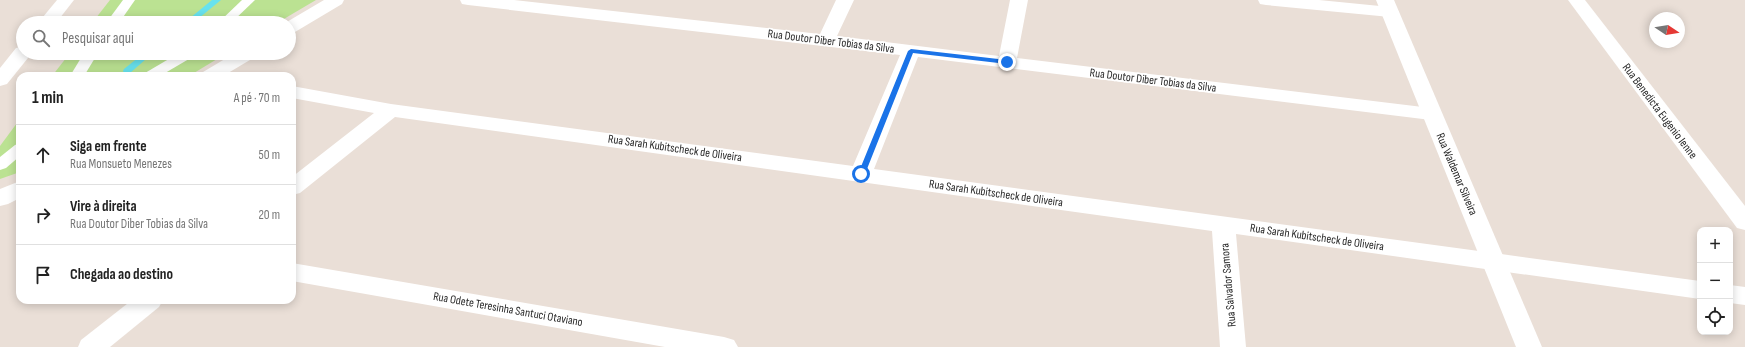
<!DOCTYPE html>
<html lang="pt">
<head>
<meta charset="utf-8">
<style>
	body { margin:0; font-family:"Sofia Sans Condensed",sans-serif; background:#f6f6f6; color:#222 }
	.controls { position:absolute; right:12px; bottom:12px; display:grid; overflow:hidden; border-radius:8px; box-shadow:0 2px 10px #0003 }
	.controls button { width:36px; height:36px; display:grid; place-items:center; padding:0; border:0; border-bottom:1px solid #e0e0e0; background:#fff; color:#222; font:20px sans-serif }
	.compass { position:absolute; left:1649px; top:12px; width:36px; height:36px; border-radius:50%; background:#fff; box-shadow:0 2px 10px #0003; rotate:102deg }
	.stop { position:absolute; width:12px; height:12px; margin:-9px; border:3px solid #1a73e8; border-radius:50%; background:#fff }
	.stop.end { background:#1a73e8; border-color:#fff; box-shadow:0 1px 4px #0008 }
	.list { margin:0; padding:0; list-style:none }
	h2 { display:flex; justify-content:space-between; align-items:center; height:52px; margin:0; padding:0 16px; font-size:17px }
	h2 small { font-size:13px; font-weight:400; color:#767676 }
	.list li { display:grid; grid-template-columns:26px 1fr auto; gap:12px; align-items:center; box-sizing:border-box; height:60px; padding:0 16px; border-top:1px solid #e0e0e0 }
	.list b { display:block; font-size:15px; white-space:nowrap }
	.list p { margin:0; font-size:13px; white-space:nowrap; color:#767676 }
	.list em { font-size:13px; font-style:normal; color:#767676 }
	.icon { flex:none; width:22px; height:22px; fill:none; stroke:currentColor; stroke-width:2; stroke-linecap:round; stroke-linejoin:round }
	.map { position:relative; flex:none; width:1745px; height:347px; overflow:hidden }
	.search { position:absolute; background:#fff; box-shadow:0 2px 10px #0003; left:16px; top:16px; width:280px; height:44px; display:flex; align-items:center; gap:10px; box-sizing:border-box; padding:0 14px; border-radius:22px; color:#767676; font-size:15px }
	.panel { position:absolute; background:#fff; box-shadow:0 2px 10px #0003; left:16px; top:72px; width:280px; height:232px; border-radius:12px }
	.map>svg:first-child { display:block }
	.green { fill:#bbe292 }
	.lines { fill:none; stroke-linecap:round; stroke-linejoin:round }
	.stream { fill:#68e2ee; fill-rule:evenodd }
	.service { fill:#fff; fill-rule:evenodd }
	.minor { fill:#fff; fill-rule:evenodd }
	.tertiary { fill:#fff; fill-rule:evenodd }
	.route { fill:#1a73e8 }
	.labels { text-anchor:middle; stroke-width:3.5; stroke-linejoin:round; paint-order:stroke }
	.street-label { font-size:12px; fill:#272727; stroke:#fff }
</style>
</head>
<body>
<div class="map">
<svg width="1745" height="347" viewBox="0 0 1745 347">
	<rect width="100%" height="100%" fill="#eadfd7"/>
	<!-- green -->
	<g class="green">
		<path d="M110 0H316L277 23H92Z"/>
		<path d="M70 53H227L189 76H52Z"/>
		<path d="M20 119V172L0 179V146Z"/>
	</g>
	<g class="lines">
		<!-- stream -->
		<g class="stream">
			<path d="M212 0H221L193 23H184Z"/>
			<path d="M144 53H153L130 73H124L123 71 124 69Z"/>
		</g>
		<!-- service -->
		<g class="service">
			<path d="M123 0H135L119 23H106Z"/>
			<path d="M242 0H255L231 23H218Z"/>
			<path d="M84 53H98L84 76H70Z"/>
			<path d="M179 53H196L194 56 160 76H143L145 73Z"/>
			<path d="M20 143V156L6 168 0 170V157L15 145Z"/>
		</g>
		<!-- minor -->
		<g class="minor">
			<path d="M57 0H74L56 23H38Z"/>
			<path d="M460 0H514L820 34 836 0H854L837 36 999 56 1010 0H1028L1017 58 1431 108 1438 110 1441 114 1438 118 1431 120 918 57 874 169 1700 281V299L1236 234 1246 347H1220L1212 231 395 117 300 193 292 195V177L374 113 292 98V86L391 104 853 166 900 55 468 5 462 4Z"/>
			<path d="M1258 0H1319L1390 7 1396 8 1399 12 1396 16 1390 17 1266 5 1260 4Z"/>
			<path d="M1568 0H1585L1745 206V230L1737 228Z"/>
			<path d="M23 46V53H32L7 84 0 86V68L16 48Z"/>
			<path d="M292 263 724 337 734 340 738 347H665L292 281Z"/>
			<path d="M1730 285 1745 287V305L1730 303Z"/>
			<path d="M132 300H163L159 307 110 347H78L81 340Z"/>
		</g>
		<!-- tertiary -->
		<g class="tertiary">
			<path d="M324 0H344L342 4 295 32 289 33V23H285Z"/>
			<path d="M1376 0H1394L1542 347H1516Z"/>
			<path d="M235 53H257L255 57 223 76H200L203 72Z"/>
			<path d="M20 181V198L8 204 0 206V189Z"/>
		</g>
	</g>
	<!-- route -->
	<path class="route" d="M911 49 1007 60 1010 62 1007 64 913 53 865 174 859 175 858 174 908 51Z"/>
	<g class="labels">
		<!-- street labels -->
		<g class="street-label">
			<text transform="translate(831 41) rotate(7)" y="4">Rua Doutor Diber Tobias da Silva</text>
			<text transform="translate(1153 80) rotate(7)" y="4">Rua Doutor Diber Tobias da Silva</text>
			<text transform="translate(1660 111) rotate(53)" y="4">Rua Benedicta Eugenio Ienne</text>
			<text transform="translate(675 148) rotate(8)" y="4">Rua Sarah Kubitscheck de Oliveira</text>
			<text transform="translate(1457 174) rotate(67)" y="4">Rua Waldemar Silveira</text>
			<text transform="translate(996 193) rotate(8)" y="4">Rua Sarah Kubitscheck de Oliveira</text>
			<text transform="translate(1317 237) rotate(8)" y="4">Rua Sarah Kubitscheck de Oliveira</text>
			<text transform="translate(1228 285) rotate(-95)" y="4">Rua Salvador Samora</text>
			<text transform="translate(508 309) rotate(10)" y="4">Rua Odete Teresinha Santuci Otaviano</text>
		</g>
	</g>
</svg>
<div class="controls">
<button>+</button>
<button>−</button>
<button><svg class="icon" aria-label="locate" viewBox="0 0 24 24"><circle cx="12" cy="12" r="6"/><path d="M12 2v4M12 18v4M2 12h4M18 12h4"/></svg></button>
</div>
<svg class="compass" viewBox="-18 -18 36 36"><path d="M0-13l5 13h-10z" fill="#e53935"/><path d="M0 13l5-13h-10z" fill="#767676"/></svg>
<div class="stop" style="left:861px;top:174px"></div>
<div class="stop end" style="left:1007px;top:62px"></div>
<div class="search"><svg class="icon" aria-label="search" viewBox="0 0 24 24"><circle cx="10" cy="10" r="6"/><path d="M15 15l6 6"/></svg>Pesquisar aqui</div>
<section class="panel">
<h2>1 min<small>A pé · 70 m</small></h2>
<ul class="list">
<li><svg class="icon" aria-label="ahead" viewBox="0 0 24 24"><path d="M12 20V5M6 11l6-6 6 6"/></svg><div><b>Siga em frente</b><p>Rua Monsueto Menezes</p></div><em>50 m</em></li>
<li><svg class="icon" aria-label="right" viewBox="0 0 24 24"><path d="M7 20v-9h11M14 6l5 5-5 5"/></svg><div><b>Vire à direita</b><p>Rua Doutor Diber Tobias da Silva</p></div><em>20 m</em></li>
<li><svg class="icon" aria-label="arrive" viewBox="0 0 24 24"><path d="M6 21V4h12l-3 4 3 4H6"/></svg><div><b>Chegada ao destino</b></div></li>
</ul>
</section>
</div>
</body>
</html>
